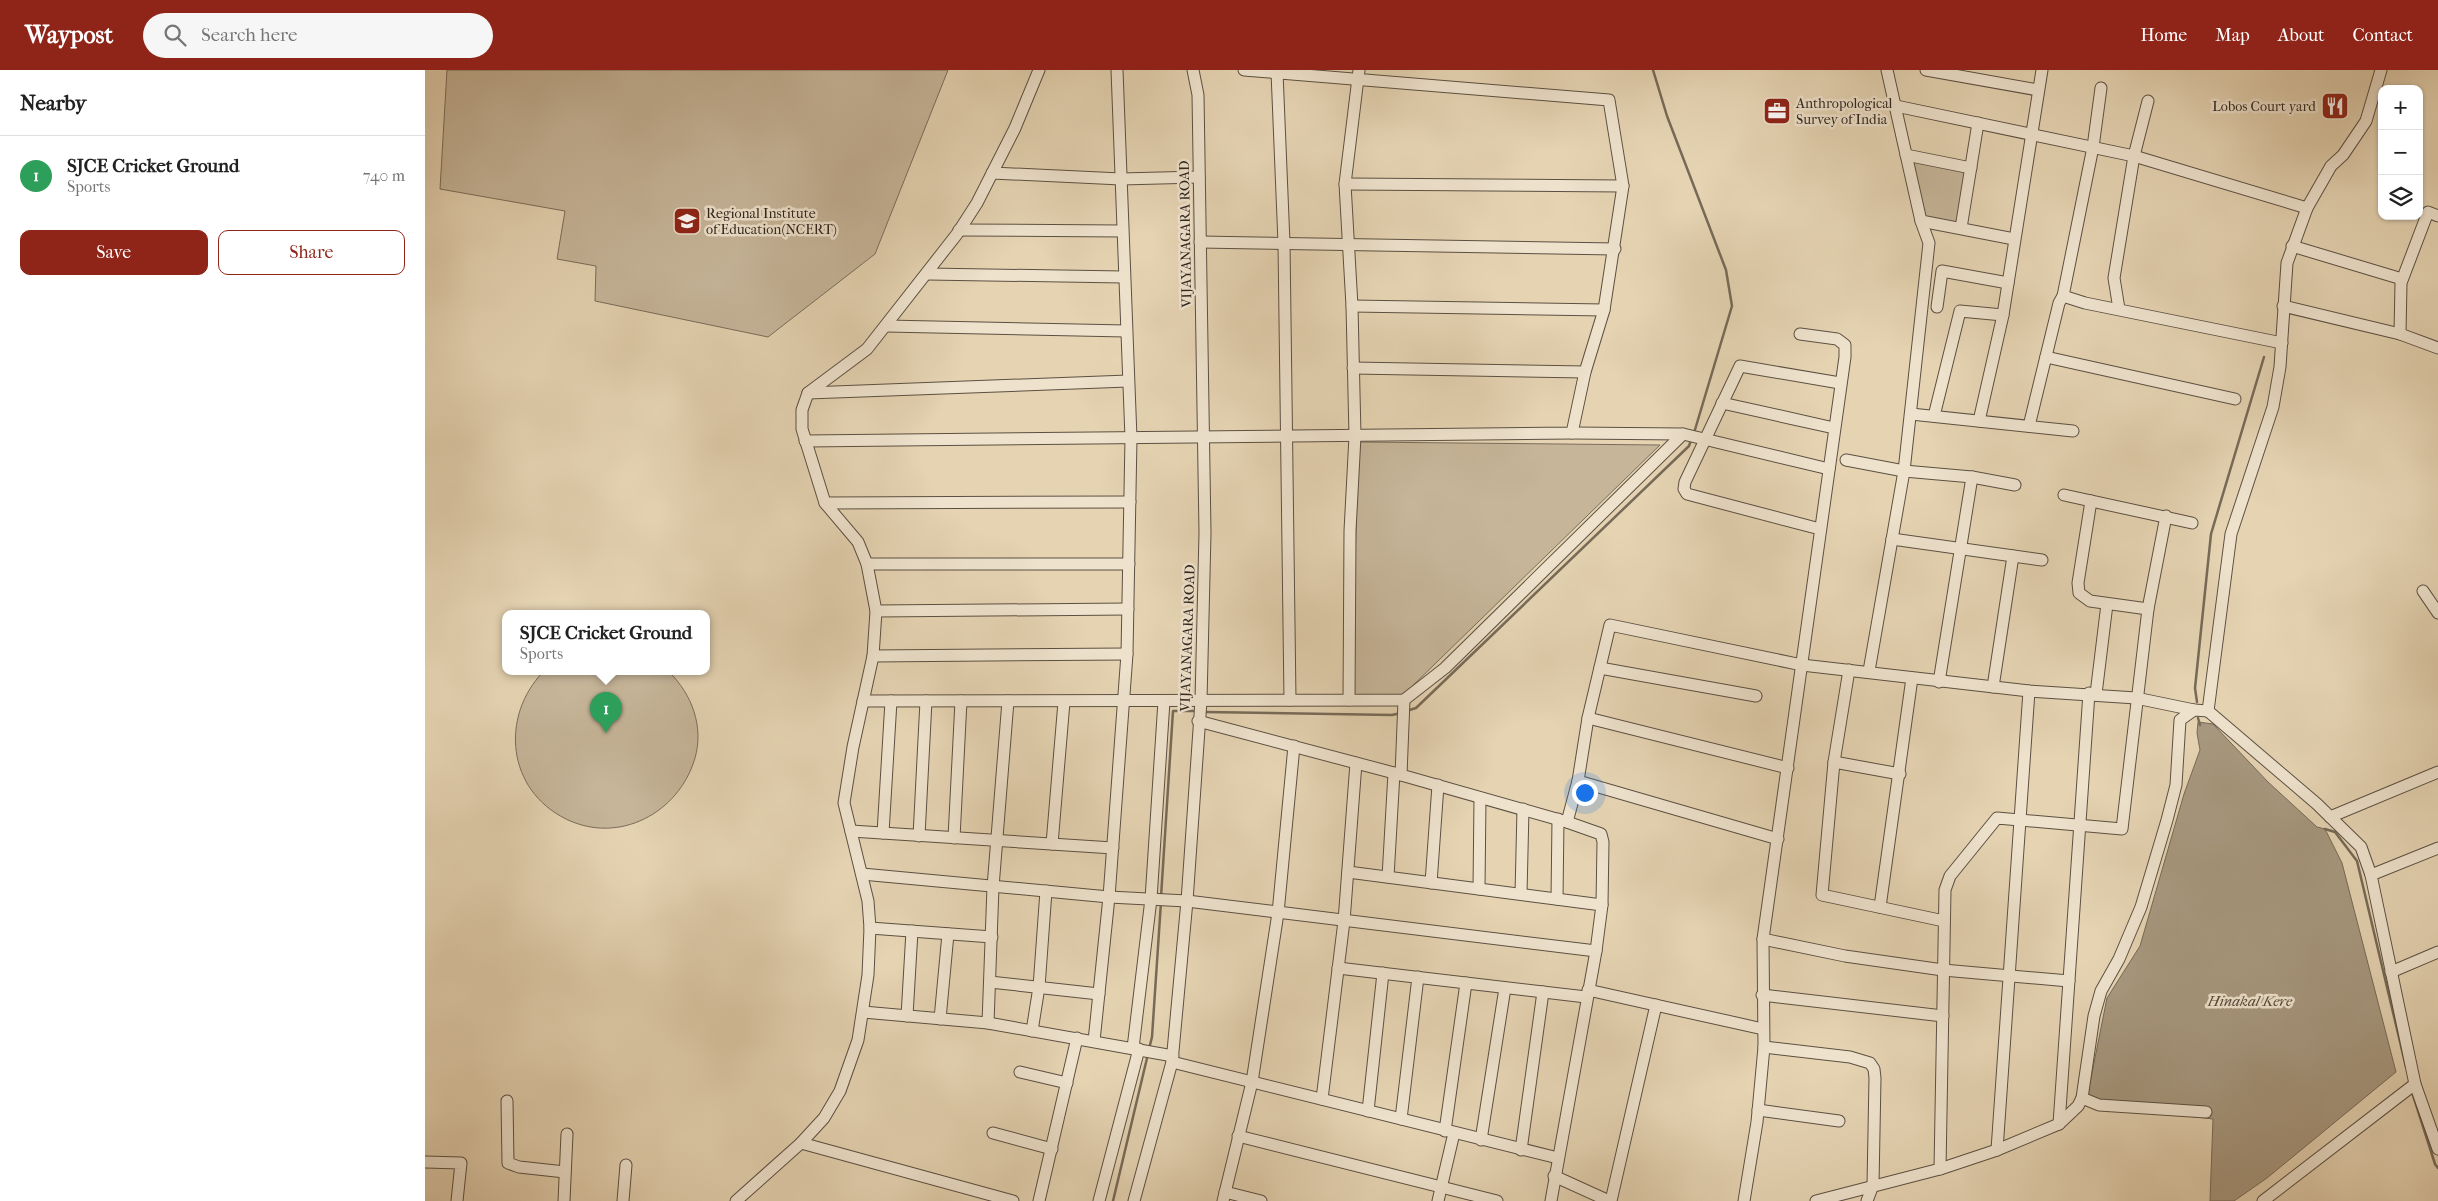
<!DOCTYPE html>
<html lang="en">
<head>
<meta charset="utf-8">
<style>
	body { margin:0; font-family:"IM FELL French Canon",serif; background:#f6f6f6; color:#222 }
	.controls { position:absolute; right:15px; top:15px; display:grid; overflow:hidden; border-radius:10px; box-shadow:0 1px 4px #0004 }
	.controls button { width:45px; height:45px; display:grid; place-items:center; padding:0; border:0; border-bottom:1px solid #e0e0e0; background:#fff; color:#222; font:25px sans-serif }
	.you { position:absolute; left:1159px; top:722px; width:18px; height:18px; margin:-12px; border:4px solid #fff; border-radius:50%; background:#1a73e8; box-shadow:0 0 0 8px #1a73e833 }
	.badge { display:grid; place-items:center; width:32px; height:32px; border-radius:50%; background:#8f2418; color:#fff; font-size:16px; font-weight:700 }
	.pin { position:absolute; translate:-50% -41px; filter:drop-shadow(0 1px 2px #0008) }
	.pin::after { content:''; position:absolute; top:26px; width:18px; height:15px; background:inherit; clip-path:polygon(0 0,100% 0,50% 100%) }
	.popup { position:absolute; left:77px; top:540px; width:208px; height:65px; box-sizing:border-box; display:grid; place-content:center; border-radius:10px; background:#fff; filter:drop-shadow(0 1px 4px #0005); font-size:16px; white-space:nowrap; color:#767676 }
	.popup b { font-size:19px; color:#222 }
	.popup::after { content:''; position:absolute; left:50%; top:100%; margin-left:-10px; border:10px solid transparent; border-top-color:#fff }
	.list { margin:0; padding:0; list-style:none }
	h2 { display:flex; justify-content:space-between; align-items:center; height:65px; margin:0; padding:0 20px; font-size:21px }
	h2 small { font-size:16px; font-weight:400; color:#767676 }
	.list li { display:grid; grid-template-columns:32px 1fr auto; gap:15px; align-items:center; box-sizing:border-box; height:80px; padding:0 20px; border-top:1px solid #e0e0e0 }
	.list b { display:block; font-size:19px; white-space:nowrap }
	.list p { margin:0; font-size:16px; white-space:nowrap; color:#767676 }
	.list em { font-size:16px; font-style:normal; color:#767676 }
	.actions { display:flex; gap:10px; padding:15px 20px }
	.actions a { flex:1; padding:11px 0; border:1px solid #8f2418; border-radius:10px; text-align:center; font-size:18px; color:#8f2418 }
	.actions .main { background:#8f2418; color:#fff }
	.icon { flex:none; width:28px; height:28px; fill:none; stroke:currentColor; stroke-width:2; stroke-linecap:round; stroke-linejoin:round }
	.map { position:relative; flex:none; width:2013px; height:1131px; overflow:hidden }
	header { display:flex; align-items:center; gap:30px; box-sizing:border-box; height:70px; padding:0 25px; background:#8f2418; color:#fff }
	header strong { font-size:24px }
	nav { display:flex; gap:28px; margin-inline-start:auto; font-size:18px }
	.search { width:350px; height:45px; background:#f6f6f6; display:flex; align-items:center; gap:12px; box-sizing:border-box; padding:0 18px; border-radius:28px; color:#767676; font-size:19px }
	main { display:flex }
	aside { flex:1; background:#fff }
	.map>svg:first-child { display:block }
	.green { fill:#c6b599; stroke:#7a6d5b }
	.water { fill:#a7987f; stroke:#776a58 }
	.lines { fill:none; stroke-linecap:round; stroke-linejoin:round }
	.stream { stroke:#776a58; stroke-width:2.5 }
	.minor-casing { stroke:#5c5042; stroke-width:13 }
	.minor { stroke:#eee2cd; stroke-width:11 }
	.labels { text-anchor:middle; stroke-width:5; stroke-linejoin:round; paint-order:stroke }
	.poi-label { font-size:14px; fill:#2f251d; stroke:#eee2cd; text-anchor:start }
	.street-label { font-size:14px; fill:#2f251d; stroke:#eee2cd }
	.water-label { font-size:15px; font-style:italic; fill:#53483a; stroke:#eee2cd }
</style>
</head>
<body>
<header>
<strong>Waypost</strong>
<div class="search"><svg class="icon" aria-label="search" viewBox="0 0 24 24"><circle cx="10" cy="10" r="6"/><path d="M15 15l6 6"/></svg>Search here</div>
<nav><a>Home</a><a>Map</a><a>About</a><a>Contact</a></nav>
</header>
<main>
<aside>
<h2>Nearby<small></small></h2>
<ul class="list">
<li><span class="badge" style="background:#2e9e5b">1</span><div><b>SJCE Cricket Ground</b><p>Sports</p></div><em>740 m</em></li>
</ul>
<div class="actions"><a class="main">Save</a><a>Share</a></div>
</aside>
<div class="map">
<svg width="2013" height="1131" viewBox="0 0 2013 1131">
	<rect width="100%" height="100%" fill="#e5d3b2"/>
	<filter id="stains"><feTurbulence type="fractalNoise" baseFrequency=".004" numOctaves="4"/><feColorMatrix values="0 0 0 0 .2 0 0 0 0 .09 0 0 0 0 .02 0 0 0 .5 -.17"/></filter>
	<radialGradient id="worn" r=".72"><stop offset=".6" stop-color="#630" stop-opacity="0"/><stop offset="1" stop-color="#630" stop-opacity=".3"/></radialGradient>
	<!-- green -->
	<g class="green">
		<path d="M22 0H523L450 184 343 267 170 231 171 196 132 189 140 141 15 119Z"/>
		<path d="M1484 89 1542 100 1534 153 1497 146Z"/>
		<path d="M933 372 1235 375 977 626H927Z"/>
		<path d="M118 602H244C267 624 279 657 270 688 254 743 194 775 141 749 82 720 75 647 118 602Z"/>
	</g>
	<!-- water -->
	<path class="water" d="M1773 652 1788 654 1843 712 1892 757 1900 759 1917 793 1971 1002 1842 1108 1809 1131H1785L1788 1049 1661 1033 1682 928 1715 876 1759 724 1775 680 1772 663Z"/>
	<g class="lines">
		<!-- stream -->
		<g class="stream">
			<path d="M1228 0 1242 46 1301 200 1307 236 1269 363"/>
			<path d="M1772 632 1770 618 1786 464 1839 287"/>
			<path d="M981 641 991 638 1264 376 1266 370"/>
			<path d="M780 642 967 645 976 643"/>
			<path d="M1773 648 1775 655"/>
			<path d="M1900 759 1910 762 1932 791 1981 997"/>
			<path d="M736 827 748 641H772"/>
			<path d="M724 979 727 967 736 832"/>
			<path d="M1987 1022 2010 1094 2013 1098"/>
			<path d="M688 1131 723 984"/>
		</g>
		<!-- minor casing -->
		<g class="minor-casing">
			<g id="minor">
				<path d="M1462 0 1496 151 1589 169"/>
				<path d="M1501 0 1613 20"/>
				<path d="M852 2 859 173 865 630"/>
				<path d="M1676 18 1668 77 1638 226 1660 233 1857 273"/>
				<path d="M1471 36 1709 86 1882 138"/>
				<path d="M1481 85 1546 98"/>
				<path d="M567 103 696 109 774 107"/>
				<path d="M920 114 1198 116"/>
				<path d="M1536 158 1553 53"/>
				<path d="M534 160 697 161"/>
				<path d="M775 172 1190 179"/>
				<path d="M1867 176 1977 209"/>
				<path d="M503 204 698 207"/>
				<path d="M927 236 1179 240"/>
				<path d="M1858 236 1975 264 2013 278"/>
				<path d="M1512 237 1517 201 1583 213"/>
				<path d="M1694 239 1689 208 1709 86 1723 31"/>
				<path d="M461 256 701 261"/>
				<path d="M1975 264 1976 213 2003 142 2013 146"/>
				<path d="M1621 287 1810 329"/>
				<path d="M928 298 1160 302"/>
				<path d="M383 323 703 311"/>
				<path d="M1297 333 1409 358"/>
				<path d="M1486 344 1648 361"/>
				<path d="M1509 346 1535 241 1578 245"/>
				<path d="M1554 351 1578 245 1617 0"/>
				<path d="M1604 356 1634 233 1638 226"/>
				<path d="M1147 363 1258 364 1404 399"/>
				<path d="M380 371 1147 363 1160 302 1179 240 1198 116 1184 30 819 0"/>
				<path d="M1421 390 1479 401 1547 407 1590 415"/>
				<path d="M1639 425 1767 453"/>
				<path d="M1666 431 1653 513 1654 523 1665 531 1723 539"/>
				<path d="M400 433 705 432"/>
				<path d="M1395 459 1262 424 1259 419 1260 412 1315 296 1415 313"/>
				<path d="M1467 469 1617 490"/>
				<path d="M442 494H704"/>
				<path d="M1998 521 2013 543"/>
				<path d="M451 541 703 539"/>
				<path d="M448 586 702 584"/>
				<path d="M1175 598 1331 626"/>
				<path d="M1424 600 1409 692 1397 825 1519 851"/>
				<path d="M1444 601 1479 401 1504 173 1496 151"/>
				<path d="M1514 612 1547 407"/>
				<path d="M1568 617 1588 486"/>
				<path d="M1671 624 1682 534"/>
				<path d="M924 630 925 461 930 366 927 236 920 114 934 0"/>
				<path d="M438 631 979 630 1020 598 1258 364"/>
				<path d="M1783 641 1892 734 1936 777 1946 805"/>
				<path d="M1163 648 1363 698"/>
				<path d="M773 651 969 703 1142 752 1176 764 1178 772 1177 835 1171 881 1126 1131"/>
				<path d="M1409 692 1475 704"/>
				<path d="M976 705 979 630"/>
				<path d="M1153 711 1353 769"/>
				<path d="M1905 747 2013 702"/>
				<path d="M1142 752 1153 711 1163 648 1185 555 1377 595 1604 621 1711 628 1769 640"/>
				<path d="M426 761 688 778"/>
				<path d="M458 763 466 631"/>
				<path d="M494 766 501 631"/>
				<path d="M529 768 536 631"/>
				<path d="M627 774 639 632"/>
				<path d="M2013 778 1946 805 1990 1014 2013 1079"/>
				<path d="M923 802 1177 835"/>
				<path d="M437 804 684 827 762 831 1171 881"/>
				<path d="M963 807 969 703"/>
				<path d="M1006 813 1013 715"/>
				<path d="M1054 819 1055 728"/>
				<path d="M1096 824 1098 739"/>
				<path d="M1132 829 1133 749"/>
				<path d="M1455 837 1487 608"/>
				<path d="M445 858 567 867"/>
				<path d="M1338 869 1420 886 1518 900 1644 911"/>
				<path d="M913 898 1161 927"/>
				<path d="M1966 902 2013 882"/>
				<path d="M565 912 674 924"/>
				<path d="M1163 920 1338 959"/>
				<path d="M1337 925 1518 946"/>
				<path d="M438 942 563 953 748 986"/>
				<path d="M482 946 487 861"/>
				<path d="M515 949 523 864"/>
				<path d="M563 953 568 817 583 631"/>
				<path d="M607 961 614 917 621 821"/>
				<path d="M669 971 684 827 702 584 706 368 692 0"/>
				<path d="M1339 977 1425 987 1445 993 1449 999 1450 1008 1448 1115 1442 1131"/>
				<path d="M708 978 726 829 739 631"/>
				<path d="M747 992 1133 1088"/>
				<path d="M595 1002 642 1013"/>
				<path d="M1657 1028 1674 1035 1781 1042"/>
				<path d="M897 1029 919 851 931 693"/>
				<path d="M82 1031 83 1093 94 1097 140 1102"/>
				<path d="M1333 1040 1414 1051"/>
				<path d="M943 1041 958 903"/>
				<path d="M976 1049 993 907"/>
				<path d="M1634 1054 1664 623"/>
				<path d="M1020 1061 1041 913"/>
				<path d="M568 1063 627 1079"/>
				<path d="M813 1066 1072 1131"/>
				<path d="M1056 1070 1080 918"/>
				<path d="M376 1073 588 1131"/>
				<path d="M1096 1080 1118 922"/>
				<path d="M1572 1080 1604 621"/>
				<path d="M0 1092 36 1093 32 1131"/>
				<path d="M1515 1099 1520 820 1525 806 1572 748 1697 759 1723 539 1741 446"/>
				<path d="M1129 1106 1184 1131"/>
				<path d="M800 1122 836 1131"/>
				<path d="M139 1131 142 1064"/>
				<path d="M198 1131 201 1095"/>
				<path d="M311 1131 376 1073 399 1048 415 1021 433 970 443 905 445 858 443 831 419 733 428 677 448 586 451 541 442 494 433 472 400 433 377 359V340L383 323 442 279 532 164 552 133 590 58 614 0"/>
				<path d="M614 1131 652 968"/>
				<path d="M674 1131 714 979"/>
				<path d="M709 1131 747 992 762 831 776 631 780 463 773 25 768 0"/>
				<path d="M798 1131 827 1012 853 843 869 676"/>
				<path d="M1013 1131 1029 1063"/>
				<path d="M1186 1131 1231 935"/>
				<path d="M1319 1131 1332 1052 1339 977 1338 869 1420 287V275L1412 269 1375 264"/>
				<path d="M1391 1131 1515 1099 1572 1080 1634 1054 1653 1036 1657 1028 1669 946 1676 921 1694 889 1716 837 1742 750 1751 715 1755 650 1769 640 1783 641 1806 464 1848 337 1855 297 1862 193 1882 138 1906 96 1918 85 1941 51 1956 0"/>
				<path d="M1838 1131 1990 1014"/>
			</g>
		</g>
		<!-- minor -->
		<use href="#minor" class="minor"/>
	</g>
	<!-- icons -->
	<defs>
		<g id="restaurant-square" transform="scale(1.4375)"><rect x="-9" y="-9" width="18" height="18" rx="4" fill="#8f2418" stroke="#eee2cd"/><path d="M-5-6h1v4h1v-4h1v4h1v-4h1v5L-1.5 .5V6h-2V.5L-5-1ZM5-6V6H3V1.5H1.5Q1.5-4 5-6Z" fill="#fff"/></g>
		<g id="office-square" transform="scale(1.4375)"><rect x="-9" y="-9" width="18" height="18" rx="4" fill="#8f2418" stroke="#eee2cd"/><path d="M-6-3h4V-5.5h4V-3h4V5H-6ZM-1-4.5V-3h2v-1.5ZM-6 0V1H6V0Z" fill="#fff"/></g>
		<g id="university-square" transform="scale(1.4375)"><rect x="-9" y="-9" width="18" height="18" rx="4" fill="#8f2418" stroke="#eee2cd"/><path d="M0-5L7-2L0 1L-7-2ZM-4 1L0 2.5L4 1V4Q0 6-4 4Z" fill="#fff"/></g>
	</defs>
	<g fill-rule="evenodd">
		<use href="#restaurant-square" x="1910" y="36"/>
		<use href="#office-square" x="1352" y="41"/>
		<use href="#university-square" x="262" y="151"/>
	</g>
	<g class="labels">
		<!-- poi labels -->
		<g class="poi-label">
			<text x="1371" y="38">Anthropological<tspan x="1371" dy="16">Survey of India</tspan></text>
			<text x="1891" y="41" text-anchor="end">Lobos Court yard</text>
			<text x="281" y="148">Regional Institute<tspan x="281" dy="16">of Education(NCERT)</tspan></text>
		</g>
		<!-- street labels -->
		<g class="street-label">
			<text transform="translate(760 164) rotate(-91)" y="5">VIJAYANAGARA ROAD</text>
			<text transform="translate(762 568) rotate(-88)" y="5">VIJAYANAGARA ROAD</text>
		</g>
		<!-- water labels -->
		<g class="water-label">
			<text x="1825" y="936">Hinakal Kere</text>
		</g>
	</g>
	<rect width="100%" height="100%" filter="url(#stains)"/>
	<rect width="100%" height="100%" fill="url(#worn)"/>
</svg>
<div class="controls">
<button>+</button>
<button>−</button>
<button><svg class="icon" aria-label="layers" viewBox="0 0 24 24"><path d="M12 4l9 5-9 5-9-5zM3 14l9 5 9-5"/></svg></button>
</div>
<div class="you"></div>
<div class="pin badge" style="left:181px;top:663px;background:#2e9e5b">1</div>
<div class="popup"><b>SJCE Cricket Ground</b>Sports</div>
</div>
</main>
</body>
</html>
